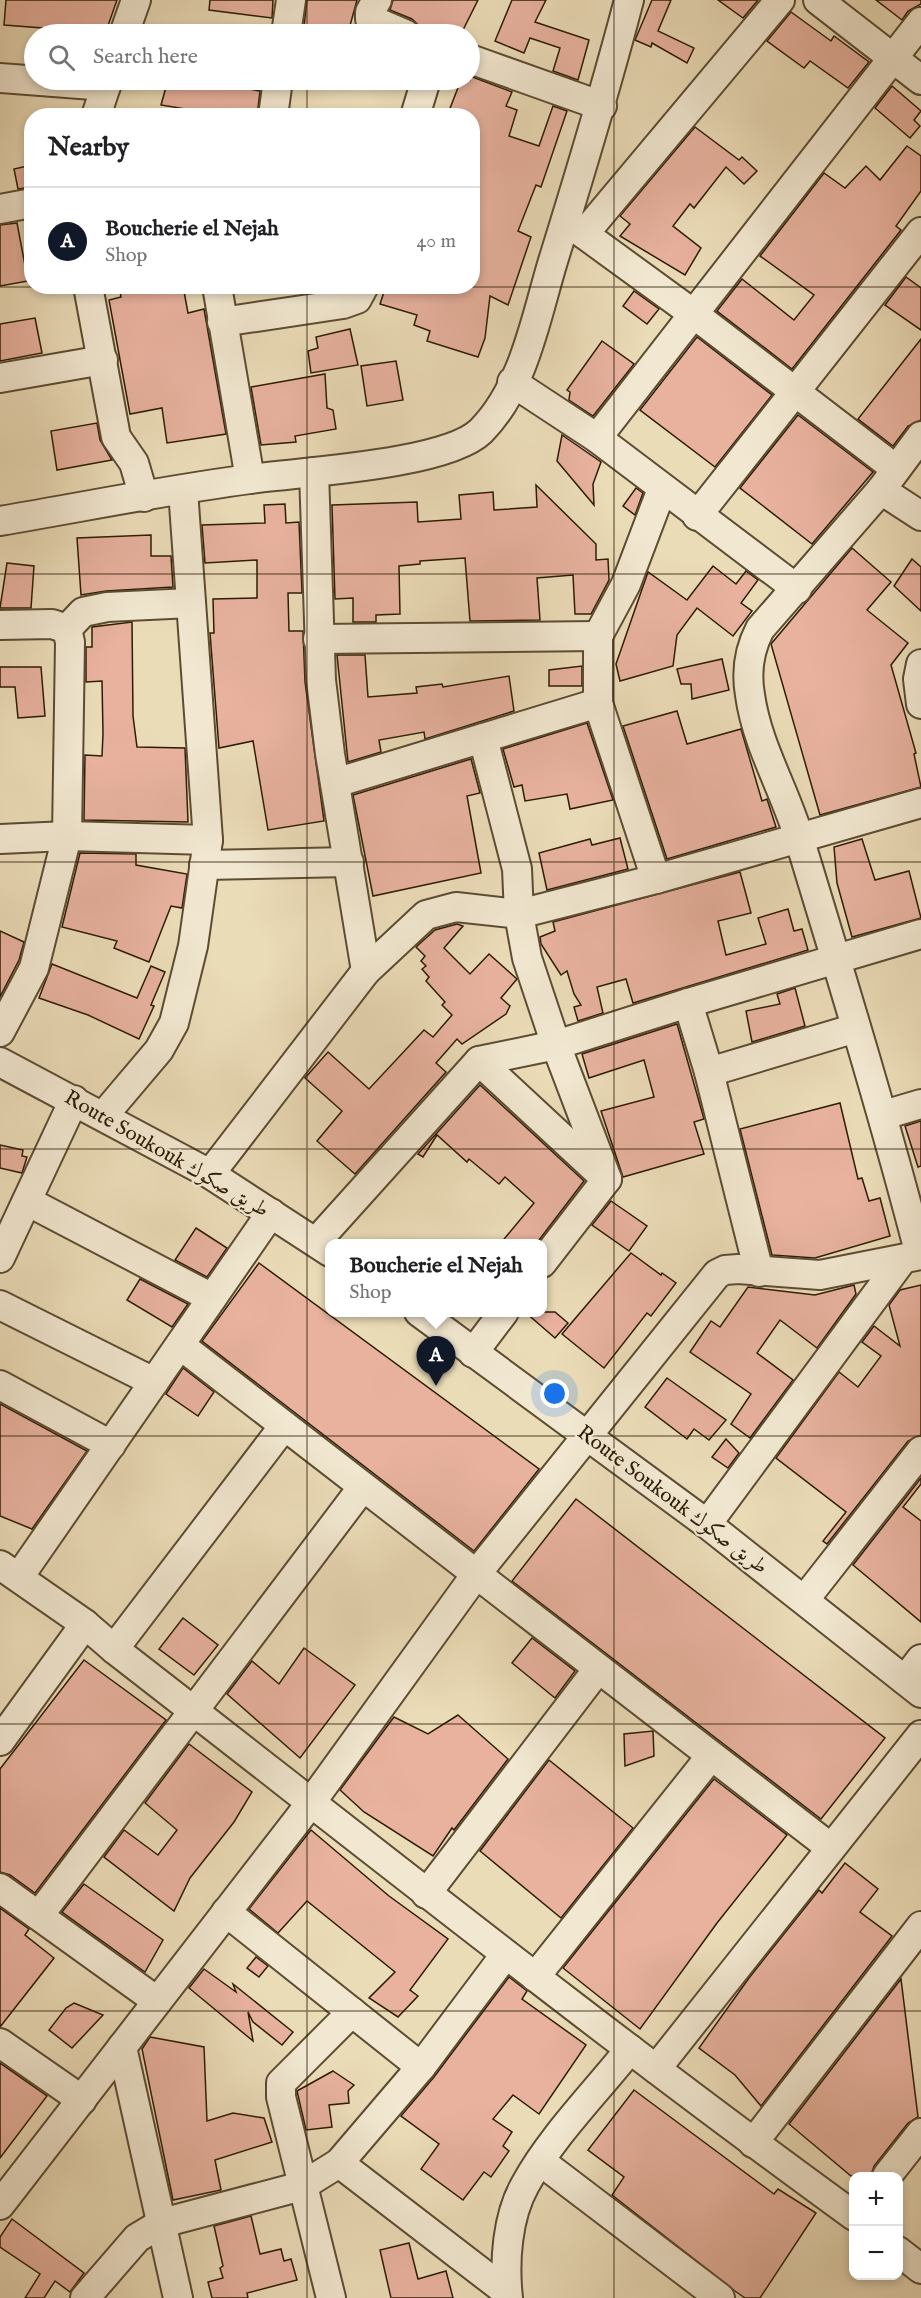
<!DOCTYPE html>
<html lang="en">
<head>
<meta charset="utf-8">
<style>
	body { margin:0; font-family:"IM FELL English",Amiri,serif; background:#f6f6f6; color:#202124 }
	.controls { position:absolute; right:18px; bottom:18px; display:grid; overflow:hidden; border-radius:12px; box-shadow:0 3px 9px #0003 }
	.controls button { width:54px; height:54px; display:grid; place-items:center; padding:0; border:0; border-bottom:2px solid #e0e0e0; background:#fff; color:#202124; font:30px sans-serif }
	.you { position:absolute; left:555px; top:1394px; width:21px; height:21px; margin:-15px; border:4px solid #fff; border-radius:50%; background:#1a73e8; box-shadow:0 0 0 9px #1a73e833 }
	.badge { display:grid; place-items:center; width:39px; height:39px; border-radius:50%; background:#111827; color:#fff; font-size:20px; font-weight:700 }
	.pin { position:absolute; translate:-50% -50px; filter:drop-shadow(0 2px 3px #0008) }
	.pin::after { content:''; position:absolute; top:32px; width:21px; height:18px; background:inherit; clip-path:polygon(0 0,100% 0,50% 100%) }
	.popup { position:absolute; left:325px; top:1239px; width:222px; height:78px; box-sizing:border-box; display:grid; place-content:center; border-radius:12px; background:#fff; filter:drop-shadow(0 2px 4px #0005); font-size:20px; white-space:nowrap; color:#757577 }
	.popup b { font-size:22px; color:#202124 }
	.popup::after { content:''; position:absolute; left:50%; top:100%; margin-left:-12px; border:12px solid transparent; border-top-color:#fff }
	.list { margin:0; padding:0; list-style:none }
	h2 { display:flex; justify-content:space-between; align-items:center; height:78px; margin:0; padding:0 24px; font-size:26px }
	h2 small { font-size:20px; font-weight:400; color:#757577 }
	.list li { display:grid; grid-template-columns:39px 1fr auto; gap:18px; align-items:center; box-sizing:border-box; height:108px; padding:0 24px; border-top:2px solid #e0e0e0 }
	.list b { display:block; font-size:22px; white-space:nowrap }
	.list p { margin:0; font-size:20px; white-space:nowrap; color:#757577 }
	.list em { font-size:20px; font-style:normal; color:#757577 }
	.icon { flex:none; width:33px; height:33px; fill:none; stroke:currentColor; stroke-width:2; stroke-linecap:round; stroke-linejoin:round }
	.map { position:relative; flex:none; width:921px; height:2298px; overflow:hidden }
	.search { position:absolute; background:#fff; box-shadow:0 3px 9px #0003; left:24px; top:24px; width:456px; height:66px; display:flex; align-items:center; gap:15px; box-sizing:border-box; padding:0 21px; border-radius:33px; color:#757577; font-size:22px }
	.panel { position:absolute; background:#fff; box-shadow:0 3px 9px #0003; left:24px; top:108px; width:456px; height:186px; border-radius:24px }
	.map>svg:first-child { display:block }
	.building { fill:#e8b29f; stroke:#2d1c05; stroke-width:1.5 }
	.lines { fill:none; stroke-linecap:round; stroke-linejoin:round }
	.minor-casing { stroke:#5c4c32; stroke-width:32 }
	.minor { stroke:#f2e8d1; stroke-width:28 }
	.grid { fill:none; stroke:#2d1c05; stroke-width:1.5; stroke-opacity:0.55 }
	.labels { text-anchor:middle; stroke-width:4.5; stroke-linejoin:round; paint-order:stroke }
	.street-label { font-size:21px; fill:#2d1c05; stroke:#f2e8d1 }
</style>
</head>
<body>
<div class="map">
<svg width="921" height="2298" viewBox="0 0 921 2298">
	<rect width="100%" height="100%" fill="#ebdcb8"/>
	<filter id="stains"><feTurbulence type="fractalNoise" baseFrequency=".00333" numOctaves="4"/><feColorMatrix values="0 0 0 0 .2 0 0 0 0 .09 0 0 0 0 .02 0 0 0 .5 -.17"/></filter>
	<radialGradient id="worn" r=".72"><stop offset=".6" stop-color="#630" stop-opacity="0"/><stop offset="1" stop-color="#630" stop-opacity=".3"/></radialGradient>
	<!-- building -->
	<g class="building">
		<path d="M6 0H117L105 34H54L56 29 4 25Z"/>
		<path d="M210 0H273L272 18 209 10Z"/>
		<path d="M307 0H357L348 33 304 26Z"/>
		<path d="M393 0H478L461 34 421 33 418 25 412 19 390 10Z"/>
		<path d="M512 0H546L535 22 589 40 578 80 553 71 560 48 530 38 524 53 495 41Z"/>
		<path d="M652 0H671L658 31 694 48 687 63 652 43 651 47 635 40Z"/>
		<path d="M718 0H758L743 18Z"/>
		<path d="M876 0H921V4L908 11 902 20Z"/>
		<path d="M791 12 831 41 834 36 869 62 848 88 810 61 804 68 767 41Z"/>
		<path d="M470 76 512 92 506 106 517 110 509 136 539 146 553 106 567 111 541 187 536 185 518 231 531 237 508 305 490 296 485 338 478 357 427 341 430 331 414 325 417 315 380 304 386 286H472V116H459L449 111 461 80H470Z"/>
		<path d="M168 80H213L212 82 260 91 257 116H209L210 113 161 105Z"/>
		<path d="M892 86 921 111 914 120 920 126 910 138 875 108Z"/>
		<path d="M695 127 739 160 742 157 757 171 744 184 726 167 694 208 690 204 673 226 701 248 685 275 620 236 630 224 620 216Z"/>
		<path d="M907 146 921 156V191L896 226 901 230 792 369 717 311 742 279 794 320 814 295 760 256 824 173 845 188 866 166 880 180Z"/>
		<path d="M32 165V187L18 189 14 169Z"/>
		<path d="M17 223 28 281 0 286V225Z"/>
		<path d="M906 277 921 288V330L885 305Z"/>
		<path d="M119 286H183L188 313 204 309 226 434 167 443 162 408 130 414 109 300 121 297Z"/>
		<path d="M634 291 659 309 647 324 623 306Z"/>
		<path d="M35 318 42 353 0 361V324Z"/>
		<path d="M350 329 358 365 311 373 308 351 318 348 316 337Z"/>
		<path d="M697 337 772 395 715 467 640 410Z"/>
		<path d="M921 339V420L908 426 893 446 858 419Z"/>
		<path d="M602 341 634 364 593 416 569 400 570 392 567 390Z"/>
		<path d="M396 361 403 400 367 406 361 366Z"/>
		<path d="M325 374 327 408 333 410 336 429 295 436 296 442 261 445 251 387Z"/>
		<path d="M798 415 873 472 812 544 740 488Z"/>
		<path d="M97 423 100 440 112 460 57 470 51 431Z"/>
		<path d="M562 435 601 462 593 484 594 505 557 461Z"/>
		<path d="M536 485 596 544V560L608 559 609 580 591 614H575L573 575 537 578 540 620 470 621 465 558 420 561V564L399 566 400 614 376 615V622H353V598L335 599 332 505 417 502 418 522 461 519 459 495 493 492 494 510 537 507Z"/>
		<path d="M636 488 643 493 635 515 623 506Z"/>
		<path d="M285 504 286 523 299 522 302 593H288L289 631H303L305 682 324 821 268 830 253 741 219 748 211 646 210 633H214L213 599 257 598V560L205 563 202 525 265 523 264 505Z"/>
		<path d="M151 535V556H171L173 587 106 591 81 595 77 538Z"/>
		<path d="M852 548 891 582 867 610 908 643 891 665 916 753 914 754 921 787 820 815 771 644Z"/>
		<path d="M912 559 921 567V611L894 586Z"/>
		<path d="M7 563 34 566 31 608H0Z"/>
		<path d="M713 566 736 584 746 571 758 580 741 603 752 611 733 636 697 608 677 635 673 666 620 681 616 664 648 572 687 600Z"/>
		<path d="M132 622 133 716 137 747 185 748 188 822 84 820 85 755 102 756 103 734 102 681 86 682V647H92V627Z"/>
		<path d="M337 655H365L368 697 417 693 416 687 442 684 443 687 509 676 514 711 425 739 424 732 379 740 381 752 348 762Z"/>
		<path d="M722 659 729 690 692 699 691 684H681L677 669Z"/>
		<path d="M582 666V686H549V670Z"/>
		<path d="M0 667H41L45 716 18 718 15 687H0Z"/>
		<path d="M677 711 687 744 741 729 762 801 767 799 776 827 667 859 623 726Z"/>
		<path d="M587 723 613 800 570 809 567 794 525 801 522 785 514 787 503 749Z"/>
		<path d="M471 759 480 793 467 796 481 873 373 896 353 795Z"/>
		<path d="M620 838 628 869 547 890 539 853 590 839 592 845Z"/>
		<path d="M862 839 875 880 909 871 921 918 852 937 837 883 834 847Z"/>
		<path d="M80 853 136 854V865L187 874 182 908 171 906 149 962 114 948 117 941 62 927Z"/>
		<path d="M740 872 751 913 718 921 726 955 766 944 758 918 788 909 794 931 802 929 808 950 633 1003 626 979 597 987 603 1013 578 1021 574 1007 581 1005 574 994 567 971 561 975 541 944 540 937 555 931 553 922Z"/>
		<path d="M457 924 463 926 444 948 470 974 489 954 517 979 501 998 510 1006 506 1014 462 1044 457 1039 436 1063 446 1072 355 1174 317 1141 342 1111 305 1078 328 1052 369 1089 424 1030 433 1037 452 1015 442 1005 445 1002 426 981 429 977 422 969 426 966 421 961 425 956 416 947 435 930Z"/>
		<path d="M0 931 24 942 19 960 0 997Z"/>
		<path d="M52 964 137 998 151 966 165 972 151 1005 154 1006 139 1039 88 1015 39 998Z"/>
		<path d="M795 988 805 1026 752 1042 746 1011 780 1004 777 994Z"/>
		<path d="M677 1024 704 1119 694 1122 704 1154 623 1177 601 1111 654 1097 644 1060 589 1078 582 1054Z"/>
		<path d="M480 1085 584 1181 536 1244H500L534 1203 505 1177 499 1184 469 1159 467 1162 437 1135 423 1157 418 1154Z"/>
		<path d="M840 1103 858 1179 862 1178 869 1201 880 1198 890 1236 815 1258 772 1255 740 1129Z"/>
		<path d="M921 1121V1166L918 1167 905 1126Z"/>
		<path d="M0 1145 23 1150 22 1156 27 1157 22 1173 0 1168Z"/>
		<path d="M611 1201 647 1226 629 1251 592 1225Z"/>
		<path d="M196 1228 227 1248 207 1277 175 1260Z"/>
		<path d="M631 1253 661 1275 662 1273 676 1283 651 1316 647 1313 604 1368 562 1334Z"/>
		<path d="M259 1263 539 1469 474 1551 202 1341Z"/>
		<path d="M140 1279 188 1304 172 1327 127 1300Z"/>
		<path d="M854 1285 856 1294 817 1348 780 1320 757 1353 793 1380 750 1438 731 1424 751 1394 690 1352 711 1321 720 1327 748 1287 815 1295Z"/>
		<path d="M921 1285V1435L908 1441 827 1544 823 1541 846 1512 776 1458 839 1372 858 1387 881 1356 862 1342 874 1326 900 1346 889 1305 900 1290Z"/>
		<path d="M525 1312H555L568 1323 555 1338Z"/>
		<path d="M183 1368 214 1392 198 1416 166 1394Z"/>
		<path d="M667 1378 726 1420 709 1440 694 1429 687 1439 645 1407Z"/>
		<path d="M0 1404 87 1451 32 1529 0 1516Z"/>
		<path d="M726 1439 739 1453 728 1468 712 1457Z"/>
		<path d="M921 1478V1484L903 1507 921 1521V1622L853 1565Z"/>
		<path d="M576 1499 885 1738 821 1819 512 1581Z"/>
		<path d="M183 1618 218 1645 194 1675 159 1649Z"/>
		<path d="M532 1638 575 1671 555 1698 512 1663Z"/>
		<path d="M304 1648 355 1685 300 1758 227 1694 252 1661 279 1684Z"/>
		<path d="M84 1660 166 1720 35 1893 10 1875 0 1872V1769Z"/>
		<path d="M458 1715 508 1759 454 1830 452 1828 433 1856 364 1812 340 1790 394 1717 428 1734Z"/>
		<path d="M653 1731 654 1756 625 1766 624 1734Z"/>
		<path d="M189 1744 252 1792 234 1822 190 1878 174 1911 104 1857 124 1830 158 1855 177 1830 145 1803Z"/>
		<path d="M549 1760 633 1828 561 1918 480 1851Z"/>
		<path d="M714 1779 787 1835 717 1923 640 2029 563 1968Z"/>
		<path d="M311 1830 389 1896 448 1939 410 1990 418 1996 398 2017 369 1998 395 1972 307 1901 278 1933 249 1909Z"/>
		<path d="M845 1863 878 1889 860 1912 892 1936 761 2106 735 2075 699 2048 749 1978 819 1890 822 1893Z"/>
		<path d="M84 1884 163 1940 145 1972 62 1912Z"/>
		<path d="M0 1908 29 1929 25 1935 54 1958 0 2027Z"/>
		<path d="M256 1957 268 1966 259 1977 247 1968Z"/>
		<path d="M204 1969 236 1992 233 1984 293 2032 282 2045 253 2022 248 2012 253 2041 189 1988Z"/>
		<path d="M509 1977 527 1991 522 1999 586 2045 539 2114 513 2095 493 2119 512 2132 503 2146 509 2151 491 2177 484 2172 463 2200 421 2169 439 2144 401 2116 434 2077Z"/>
		<path d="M901 1979 918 2117 908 2123 874 2166 871 2176H851L789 2124Z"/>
		<path d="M74 2003 103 2015 72 2048 49 2030 66 2008Z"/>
		<path d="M150 2037 204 2047 207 2121 233 2113 264 2118 272 2142 215 2160 221 2190 173 2200 142 2049Z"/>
		<path d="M0 2063 47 2096 0 2158Z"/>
		<path d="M333 2071 354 2085 348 2091 349 2103 329 2105 332 2127 306 2130 297 2091Z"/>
		<path d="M634 2090 774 2194 778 2189 816 2213 760 2298H745L735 2291 612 2195 624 2177 588 2150Z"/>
		<path d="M251 2216 260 2254 281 2249 284 2261 291 2259 297 2280 247 2293 248 2298H212L208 2282 223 2278 220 2268 223 2266 214 2226Z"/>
		<path d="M12 2219 84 2273 70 2292 55 2281 44 2298H25L40 2274 0 2247V2237Z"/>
		<path d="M409 2243 418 2279 446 2271 453 2298H391L380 2250Z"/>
	</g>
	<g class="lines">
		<!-- minor casing -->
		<g class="minor-casing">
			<g id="minor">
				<path d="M377 0 370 12V19L405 34"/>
				<path d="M818 0 921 80"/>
				<path d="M124 34 136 0"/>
				<path d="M286 34 291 0"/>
				<path d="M470 59 602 106"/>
				<path d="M0 78 106 86"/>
				<path d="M96 116 108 80"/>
				<path d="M273 116 278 80"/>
				<path d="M415 116 426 80"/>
				<path d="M0 209 32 203"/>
				<path d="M566 221 695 315 896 469"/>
				<path d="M584 234 780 0"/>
				<path d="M88 286 116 437 134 463 144 497"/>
				<path d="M217 286 250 479"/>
				<path d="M222 322 343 304 357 299 364 286"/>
				<path d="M0 378 103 360"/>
				<path d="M512 382 597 438 797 589"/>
				<path d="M597 438 921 22"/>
				<path d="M314 472 321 680 330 754 366 971"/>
				<path d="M881 490 921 516"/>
				<path d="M697 516 921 232"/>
				<path d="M0 521C83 507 166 490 250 479 301 472 446 465 481 431 524 388 536 317 553 261 580 174 606 88 629 0"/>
				<path d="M0 625 52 624 67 629"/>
				<path d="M67 629 83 612 107 607 191 603"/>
				<path d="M318 639 598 636"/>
				<path d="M921 664 918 679 921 704"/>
				<path d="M483 738 517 869 519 914 527 958 556 1045 607 1179"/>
				<path d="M335 783 598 703"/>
				<path d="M0 839 67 836 208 840"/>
				<path d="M204 865 349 862"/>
				<path d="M656 879 598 703V636L626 584 662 489"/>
				<path d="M688 1003 709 1072 759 1272"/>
				<path d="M0 1032 34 968 67 836 70 642 67 629"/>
				<path d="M479 1061 603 1176"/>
				<path d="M0 1062 210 1174 330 1252"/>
				<path d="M709 1072 856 1028"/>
				<path d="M104 1115 159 1050 174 1023 193 946 208 840 183 490"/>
				<path d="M884 1115 921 1104"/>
				<path d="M210 1174 366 971 426 915 456 907 519 914 656 879 921 803"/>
				<path d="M27 1201 212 1298"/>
				<path d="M316 1242 479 1061 556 1045 688 1003 921 934"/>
				<path d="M920 1255C884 1116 842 979 800 841 786 792 757 746 750 695 746 672 749 650 760 629L881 490 921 436"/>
				<path d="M0 1258 74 1100"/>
				<path d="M542 1263 607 1179"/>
				<path d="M0 1305 154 1382"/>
				<path d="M419 1312 707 1524 921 1693"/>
				<path d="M180 1345 831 1848"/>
				<path d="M473 1353 504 1312"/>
				<path d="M0 1385 111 1445"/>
				<path d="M707 1524 902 1260"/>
				<path d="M0 1565 85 1624 114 1649C359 1839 602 2033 854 2216"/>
				<path d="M19 1577 271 1213"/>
				<path d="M805 1599 921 1451"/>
				<path d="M114 1649 284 1426"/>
				<path d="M905 1680 921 1659"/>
				<path d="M0 1741 85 1624"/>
				<path d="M0 1888 157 2001"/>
				<path d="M426 1894 598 1669"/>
				<path d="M226 1912 421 2067"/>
				<path d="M40 1914 362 1488"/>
				<path d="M535 1977 711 1756"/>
				<path d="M0 2043 82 2100"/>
				<path d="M122 2047 178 2298"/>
				<path d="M656 2069 921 1735"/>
				<path d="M753 2143 921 1926"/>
				<path d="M540 2161 720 2298"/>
				<path d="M339 2163 507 2292"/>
				<path d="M887 2176 921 2133"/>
				<path d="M0 2205 310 1804 477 1573 717 1274 725 1270 738 1269 820 1275 921 1255"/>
				<path d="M898 2251 921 2269"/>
				<path d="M85 2298 137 2238 162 2223 302 2186 339 2163 421 2067 505 1955"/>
				<path d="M331 2298 281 2097V2083L352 2012"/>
				<path d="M508 2298C504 2262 507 2217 525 2185 551 2137 596 2092 630 2049"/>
			</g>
		</g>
		<!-- minor -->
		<use href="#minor" class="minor"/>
	</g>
	<!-- grid -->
	<path class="grid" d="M307 0V34M614 0V2298M307 80V116M307 286V2298M0 287H921M0 574H921M0 862H921M0 1149H921M0 1436H921M0 1724H921M0 2011H921"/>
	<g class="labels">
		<!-- street labels -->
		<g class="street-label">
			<text transform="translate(167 1153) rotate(30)" y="7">Route Soukouk طريق صكوك</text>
			<text transform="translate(673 1499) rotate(37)" y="7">Route Soukouk طريق صكوك</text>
		</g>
	</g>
	<rect width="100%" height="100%" filter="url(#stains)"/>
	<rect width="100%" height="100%" fill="url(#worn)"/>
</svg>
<div class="controls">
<button>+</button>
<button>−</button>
</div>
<div class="you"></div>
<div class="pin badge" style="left:436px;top:1386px">A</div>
<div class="popup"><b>Boucherie el Nejah</b>Shop</div>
<div class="search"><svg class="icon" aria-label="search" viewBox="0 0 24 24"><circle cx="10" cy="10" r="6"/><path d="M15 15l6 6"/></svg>Search here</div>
<section class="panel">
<h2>Nearby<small></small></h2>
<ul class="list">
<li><span class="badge">A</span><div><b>Boucherie el Nejah</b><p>Shop</p></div><em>40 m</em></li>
</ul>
</section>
</div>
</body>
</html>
